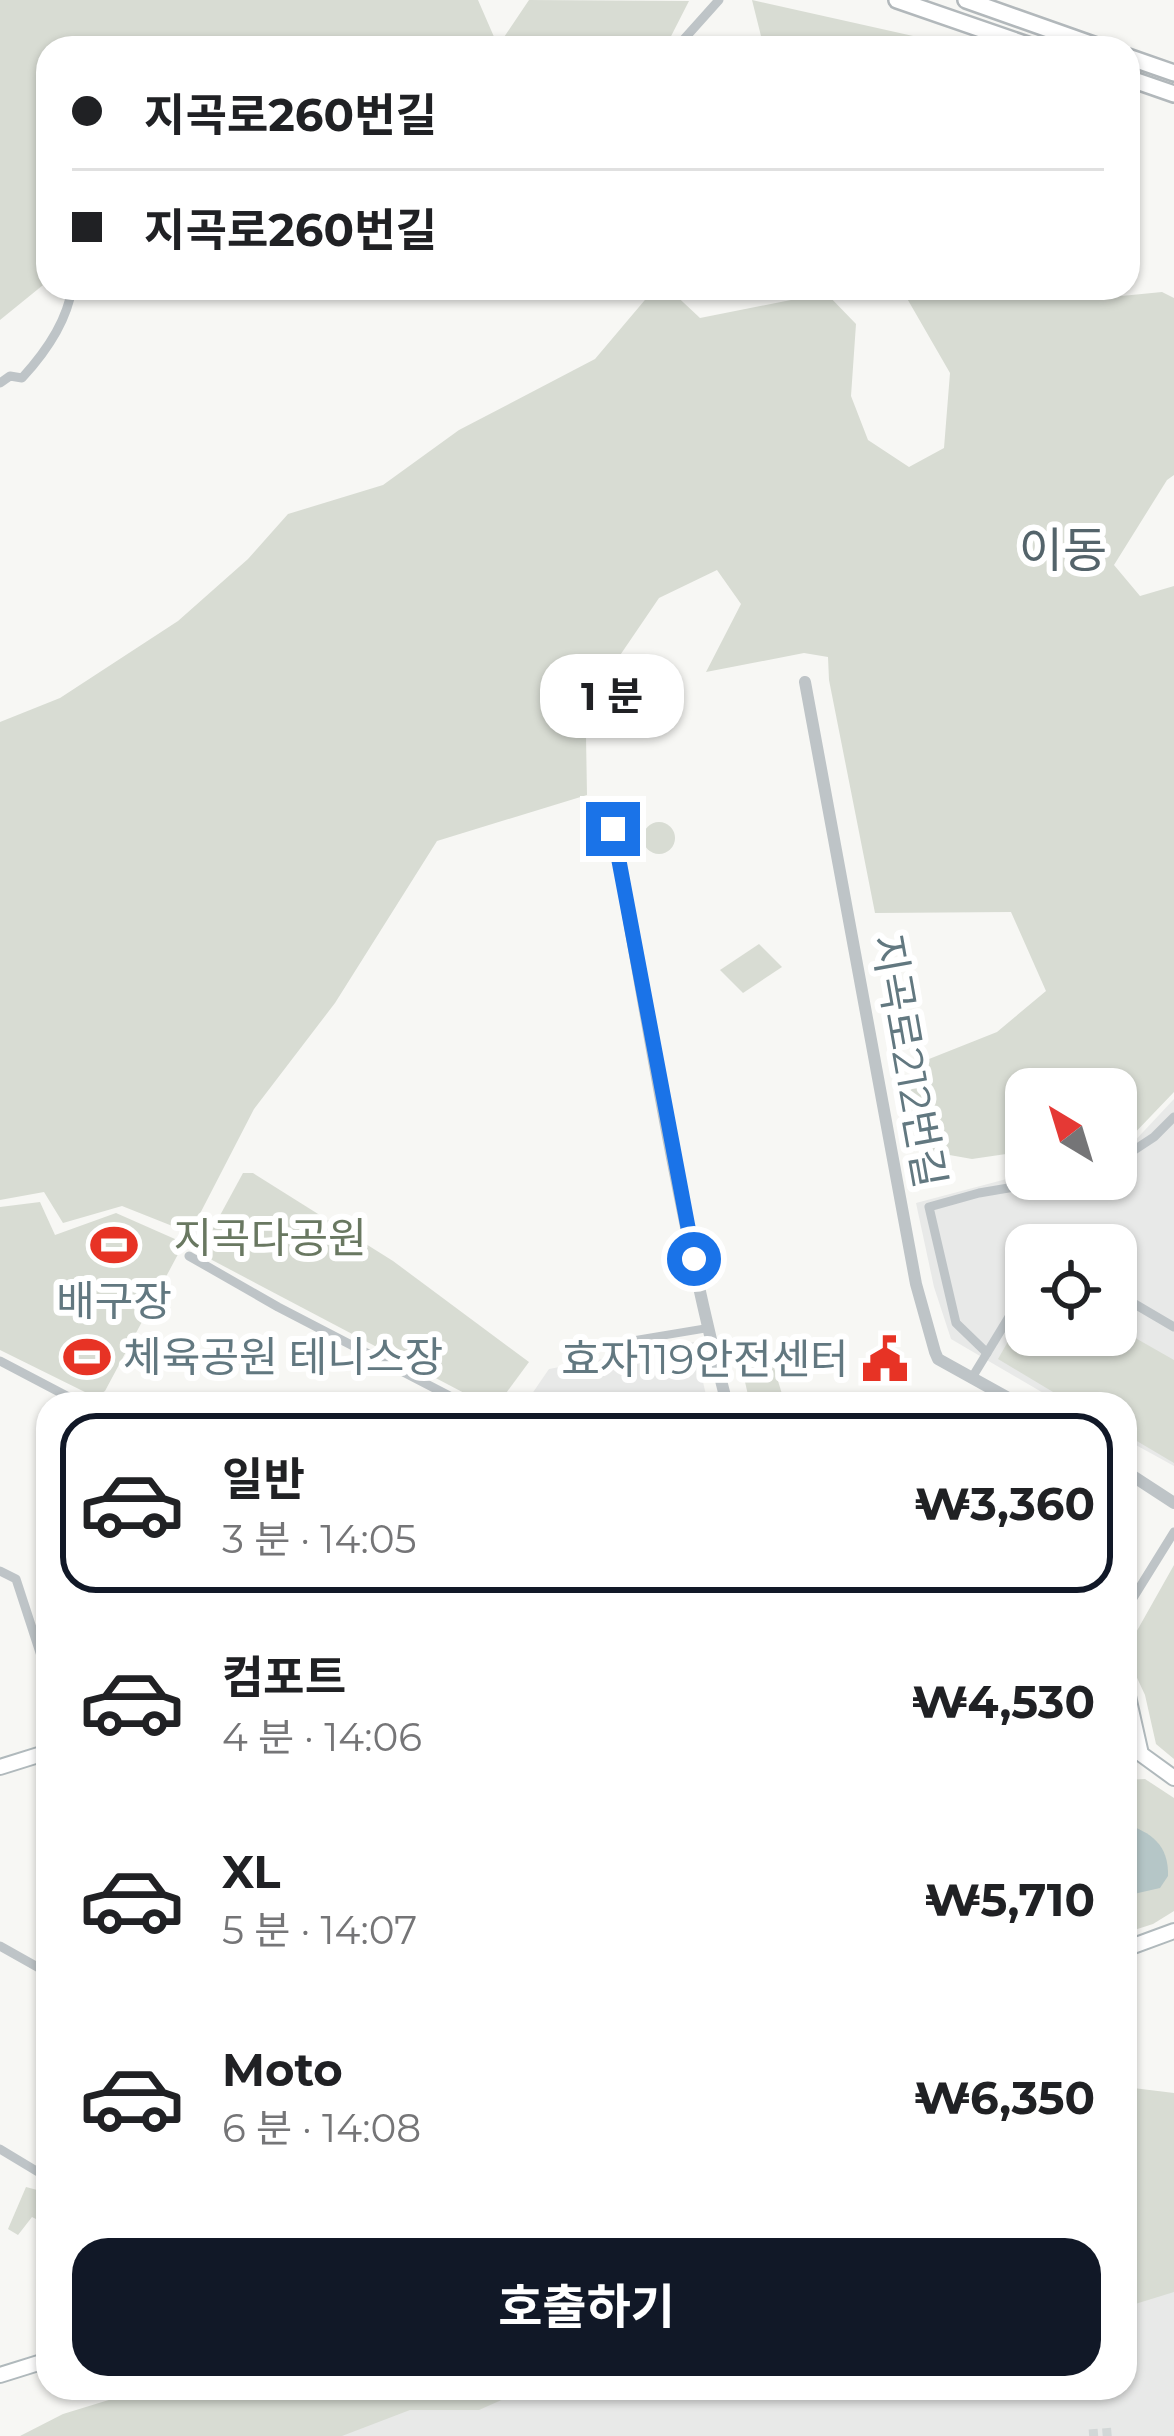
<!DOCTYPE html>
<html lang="ko">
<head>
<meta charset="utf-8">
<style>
  :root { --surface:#fff; --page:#f2f2f2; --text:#202124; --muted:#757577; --line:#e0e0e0; --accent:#111827 }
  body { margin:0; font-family:Montserrat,"Noto Sans KR",sans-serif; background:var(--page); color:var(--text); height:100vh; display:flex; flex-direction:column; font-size:45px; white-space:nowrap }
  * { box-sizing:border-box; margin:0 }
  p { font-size:39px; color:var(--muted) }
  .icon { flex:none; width:66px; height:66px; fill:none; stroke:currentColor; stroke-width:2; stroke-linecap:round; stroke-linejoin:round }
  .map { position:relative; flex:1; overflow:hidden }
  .sheet { position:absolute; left:36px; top:1392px; width:1101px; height:1008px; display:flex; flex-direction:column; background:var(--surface); border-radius:36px; box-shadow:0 3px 9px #0004 }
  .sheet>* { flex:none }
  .hud { position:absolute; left:36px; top:36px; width:1104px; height:264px; border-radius:36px; box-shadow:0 3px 9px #0004; display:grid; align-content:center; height:264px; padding:0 36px; background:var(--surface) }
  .needle { width:78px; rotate:322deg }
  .fabs { position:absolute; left:1005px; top:1068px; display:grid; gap:24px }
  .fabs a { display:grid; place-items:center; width:132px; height:132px; border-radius:24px; background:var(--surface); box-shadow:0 3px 9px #0004; font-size:60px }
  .end { position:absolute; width:54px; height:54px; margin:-27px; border:15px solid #1a73e8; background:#fff; box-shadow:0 0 0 6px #fff }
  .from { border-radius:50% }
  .bubble { position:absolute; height:84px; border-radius:36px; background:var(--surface); box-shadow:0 3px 9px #0004; font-size:39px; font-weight:700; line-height:84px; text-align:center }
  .hud b { display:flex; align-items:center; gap:42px; height:114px; font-size:45px }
  .hud b+b { border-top:3px solid var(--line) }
  .hud i { width:30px; height:30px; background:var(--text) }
  ul { padding:21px 0 0; list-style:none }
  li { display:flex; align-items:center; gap:36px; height:180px; margin:0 24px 18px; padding:0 12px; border:6px solid transparent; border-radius:36px }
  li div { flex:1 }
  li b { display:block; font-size:45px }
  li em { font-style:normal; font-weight:700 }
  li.on { border-color:var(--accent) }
  li>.icon { width:108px; height:108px; stroke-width:1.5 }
  .action { display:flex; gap:24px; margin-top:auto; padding:24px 36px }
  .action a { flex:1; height:138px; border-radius:36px; background:var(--accent); color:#fff; font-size:48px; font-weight:700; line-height:138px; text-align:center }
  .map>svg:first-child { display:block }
  .built { fill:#e8e9e8; fill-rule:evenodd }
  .green { fill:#d8dcd3 }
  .water { fill:#b5c6c7 }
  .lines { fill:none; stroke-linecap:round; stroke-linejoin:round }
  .minor-tunnel { stroke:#d2d7d7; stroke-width:9; stroke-dasharray:9 4.5; stroke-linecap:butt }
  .secondary-casing { stroke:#b0b9bc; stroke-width:18 }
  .primary-casing { stroke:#b2b8bb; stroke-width:20 }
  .pedestrian { stroke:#bec4c7; stroke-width:8 }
  .minor { stroke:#bec4c7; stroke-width:9 }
  .tertiary { stroke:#bec4c7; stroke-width:12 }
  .secondary { stroke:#fff; stroke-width:14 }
  .primary { stroke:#fff; stroke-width:15 }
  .route { stroke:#1a73e8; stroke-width:15 }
  .labels { text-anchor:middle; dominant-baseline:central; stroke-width:12; stroke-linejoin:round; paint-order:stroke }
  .street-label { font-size:42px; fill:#627880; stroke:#fff }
  .park-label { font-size:42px; fill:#697861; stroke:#fff }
  .poi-label { font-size:42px; fill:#627880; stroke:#fff }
  .quarter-label { font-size:48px; fill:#54646b; stroke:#fff }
</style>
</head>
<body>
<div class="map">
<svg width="1174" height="2436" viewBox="0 0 1174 2436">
  <rect width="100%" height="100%" fill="#f7f7f4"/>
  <g class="built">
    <path d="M1174 1099V1466L1125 1439V1404H1062L951 1339 934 1287 916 1203 1026 1174V1179H1116V1150L1129 1147ZM1026 1245H1116V1335H1026Z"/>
    <polygon points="694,1342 708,1404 525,1404 549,1369"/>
    <polygon points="1174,2206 1174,2436 148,2436 319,2388 1125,2388 1125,2212"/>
  </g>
  <g class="green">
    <polygon points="0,0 478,0 498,46 529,0 689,1 665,48 48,48 48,281 0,320"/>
    <polygon points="752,0 940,42 937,48 764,48"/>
    <polygon points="655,288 668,288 700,318 826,293 856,324 851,396 868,440 909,467 944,448 950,373 901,288 1051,288 1091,299 1162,292 1174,298 1174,475 1167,480 1114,565 1140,596 1174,586 1174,1092 1128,1140 1116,1141 1116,1089 1026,1089 1026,1151 972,1159 927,1151 908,1095 929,1059 997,1032 1046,991 1011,912 875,913 829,680 828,657 804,653 706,672 741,604 717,570 659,598 610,670 586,736 587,795 437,841 335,1003 254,1109 190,1233 122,1206 63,1223 44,1192 0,1200 0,722 60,698 178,621 248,559 288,514 383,485 459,430 595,359"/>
    <circle cx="659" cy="838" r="16"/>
    <polygon points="759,944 782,967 743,993 720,970"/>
    <polygon points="243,1173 253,1173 393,1261 529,1362 498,1404 485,1404 212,1260 202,1251 205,1243"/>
    <polygon points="40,1202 55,1235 116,1213 184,1243 105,1391 95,1397 0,1350 0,1207"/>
    <polygon points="1026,1310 1026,1335 1116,1335 1116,1327 1174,1360 1174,1463 1125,1434 1125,1404 1073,1404 998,1359"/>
    <polygon points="748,1353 759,1353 772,1361 785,1404 750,1404 741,1364"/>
    <polygon points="1174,1565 1174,1759 1156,1744 1145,1695 1125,1652"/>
    <polygon points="1145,1779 1174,1798 1174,1911 1153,1924 1125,1933 1125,1780"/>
    <polygon points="1125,2087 1174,2093 1174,2292 1132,2305 1125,2301"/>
    <polygon points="26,2187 41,2191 37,2198 48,2205 44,2223 32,2217 18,2235 8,2229"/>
    <polygon points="148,2388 529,2388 479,2410 410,2410 342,2436 20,2436 63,2414"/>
  </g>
  <path class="water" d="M1125 1824C1151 1832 1169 1845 1168 1876L1160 1888 1125 1896Z"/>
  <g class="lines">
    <polyline class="minor-tunnel" points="1089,2434 1113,2432"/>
    <defs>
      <g id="secondary">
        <polyline points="1125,1683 1141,1754 1174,1778"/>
        <polyline points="0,1767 48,1752"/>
        <polyline points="1125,1949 1174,1931"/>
        <polyline points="0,2375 48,2360"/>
      </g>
      <g id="primary">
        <polyline points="897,0 1036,48"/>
        <polyline points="966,0 1102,48"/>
        <polyline points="1128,57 1174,73"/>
        <polyline points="1128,78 1174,94"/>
      </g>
    </defs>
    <use href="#secondary" class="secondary-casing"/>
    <use href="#primary" class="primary-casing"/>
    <polyline class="pedestrian" points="588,1348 708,1328"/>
    <g class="minor">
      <polyline points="676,48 719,0"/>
      <path d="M0 383 10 376 22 378C45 353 67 321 72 288"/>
      <polyline points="1116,1162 1154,1137 1174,1117"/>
      <polyline points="189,1256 278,1307 465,1404"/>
      <polyline points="1116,1293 1174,1327"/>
      <polyline points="987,1353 956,1323 929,1207 979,1193 1061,1179"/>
      <polyline points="0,1361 82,1404"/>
      <polyline points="973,1376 1026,1289"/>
      <polyline points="0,1571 16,1579 48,1677"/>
      <polyline points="1125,1611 1174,1532"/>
      <polyline points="0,1946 48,1973"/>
      <polyline points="0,2149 48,2178"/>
    </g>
    <g class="tertiary">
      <polyline points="805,682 916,1284 935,1352 938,1359 1019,1404"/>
      <path d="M613 829C647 1021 678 1215 727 1404"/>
      <polyline points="1125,1471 1174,1503"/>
    </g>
    <use href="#secondary" class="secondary"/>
    <use href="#primary" class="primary"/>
  </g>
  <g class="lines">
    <polyline class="route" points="613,829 694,1259"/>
  </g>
  <defs>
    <symbol id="stadium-bare" viewBox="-9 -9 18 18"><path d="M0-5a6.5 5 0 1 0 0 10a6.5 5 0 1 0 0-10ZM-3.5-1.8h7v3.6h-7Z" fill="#e73325" stroke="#fff" stroke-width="2.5" paint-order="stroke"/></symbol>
    <symbol id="civic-bare" viewBox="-9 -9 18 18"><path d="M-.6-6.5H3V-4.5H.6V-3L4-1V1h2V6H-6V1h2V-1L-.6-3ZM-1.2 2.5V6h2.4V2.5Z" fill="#e73325" stroke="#fff" stroke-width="2.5" paint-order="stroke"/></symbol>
  </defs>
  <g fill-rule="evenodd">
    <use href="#stadium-bare" x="81" y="1212" width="66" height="66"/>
    <use href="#stadium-bare" x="54" y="1324" width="66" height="66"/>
    <use href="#civic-bare" x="852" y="1326" width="66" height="66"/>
  </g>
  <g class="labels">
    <g class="street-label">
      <text transform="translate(909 1061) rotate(80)">지곡로212번길</text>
    </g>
    <g class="park-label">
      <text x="270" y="1238">지곡다공원</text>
    </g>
    <g class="poi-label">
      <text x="114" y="1301">배구장</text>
      <text x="123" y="1357" text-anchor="start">체육공원 테니스장</text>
      <text x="849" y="1359" text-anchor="end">효자119안전센터</text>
    </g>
    <g class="quarter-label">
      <text x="1063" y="550">이동</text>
    </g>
  </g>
</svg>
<div class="fabs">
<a><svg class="needle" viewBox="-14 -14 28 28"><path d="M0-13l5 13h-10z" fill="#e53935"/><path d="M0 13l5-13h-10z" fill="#757577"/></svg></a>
<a><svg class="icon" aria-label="locate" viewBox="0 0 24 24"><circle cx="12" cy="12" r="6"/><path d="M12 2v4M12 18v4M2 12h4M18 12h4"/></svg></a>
</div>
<i class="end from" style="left:694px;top:1259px"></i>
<i class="end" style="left:613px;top:829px"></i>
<div class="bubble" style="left:540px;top:654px;width:144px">1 분</div>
<div class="hud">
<b><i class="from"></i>지곡로260번길</b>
<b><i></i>지곡로260번길</b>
</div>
<section class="sheet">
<ul>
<li class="on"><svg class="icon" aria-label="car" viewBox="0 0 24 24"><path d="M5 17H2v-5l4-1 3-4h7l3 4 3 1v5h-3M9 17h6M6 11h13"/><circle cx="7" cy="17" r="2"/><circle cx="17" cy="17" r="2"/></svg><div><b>일반</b><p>3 분 · 14:05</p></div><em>₩3,360</em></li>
<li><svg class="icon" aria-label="car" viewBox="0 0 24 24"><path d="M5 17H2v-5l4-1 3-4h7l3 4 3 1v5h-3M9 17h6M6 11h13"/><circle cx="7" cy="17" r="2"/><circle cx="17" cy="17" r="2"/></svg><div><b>컴포트</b><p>4 분 · 14:06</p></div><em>₩4,530</em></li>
<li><svg class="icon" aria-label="car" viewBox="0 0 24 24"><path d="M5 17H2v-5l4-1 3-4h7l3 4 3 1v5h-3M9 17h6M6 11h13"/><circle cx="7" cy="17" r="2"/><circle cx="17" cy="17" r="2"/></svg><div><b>XL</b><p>5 분 · 14:07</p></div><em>₩5,710</em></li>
<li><svg class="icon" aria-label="car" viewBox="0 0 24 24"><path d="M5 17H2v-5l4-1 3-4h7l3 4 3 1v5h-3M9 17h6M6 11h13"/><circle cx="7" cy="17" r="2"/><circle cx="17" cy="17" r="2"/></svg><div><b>Moto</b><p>6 분 · 14:08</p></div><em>₩6,350</em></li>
</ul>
<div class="action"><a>호출하기</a></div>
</section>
</div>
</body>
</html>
